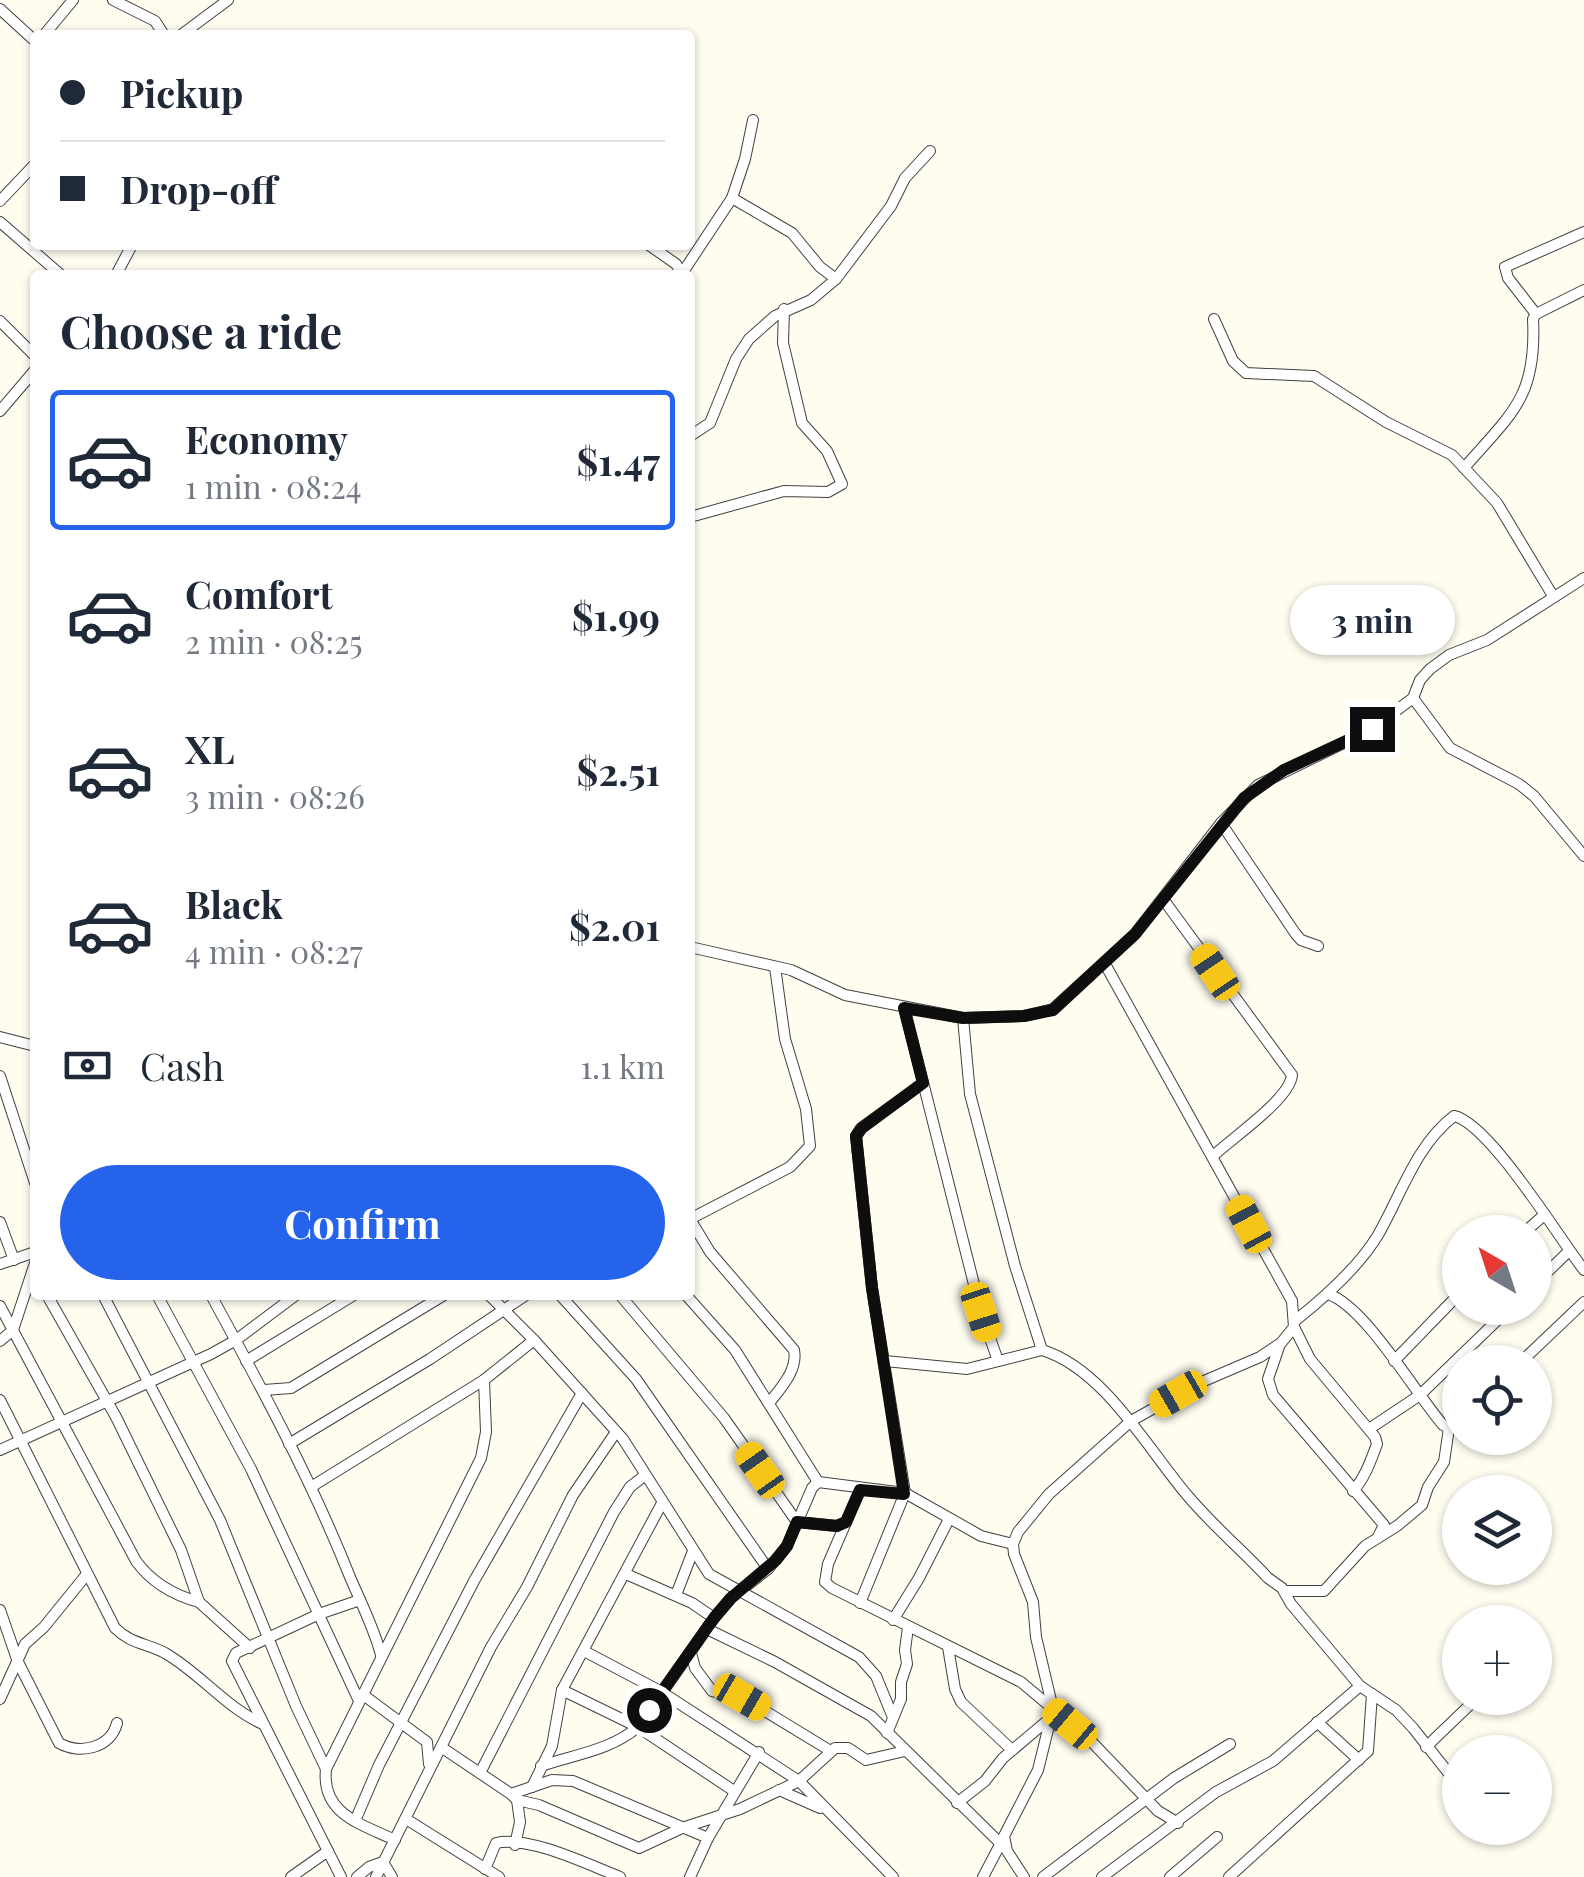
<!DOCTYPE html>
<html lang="en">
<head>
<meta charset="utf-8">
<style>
  :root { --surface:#fff; --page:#f6f6f7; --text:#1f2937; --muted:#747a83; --line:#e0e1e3; --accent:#2563eb }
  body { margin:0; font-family:"Playfair Display",serif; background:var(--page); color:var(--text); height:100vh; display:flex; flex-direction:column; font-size:38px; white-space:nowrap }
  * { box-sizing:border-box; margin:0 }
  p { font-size:32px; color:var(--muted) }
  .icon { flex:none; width:55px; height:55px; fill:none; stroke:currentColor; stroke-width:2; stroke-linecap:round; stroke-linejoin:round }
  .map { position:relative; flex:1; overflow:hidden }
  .side { position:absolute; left:30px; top:270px; width:665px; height:1030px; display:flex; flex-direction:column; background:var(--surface); border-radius:10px; box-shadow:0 2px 8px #0004 }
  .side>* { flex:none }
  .hud { position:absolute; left:30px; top:30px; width:665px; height:220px; border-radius:10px; box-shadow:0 2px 8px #0004; display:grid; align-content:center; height:220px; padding:0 30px; background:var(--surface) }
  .needle { width:65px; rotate:321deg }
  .buttons { position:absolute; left:1442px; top:1215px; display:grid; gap:20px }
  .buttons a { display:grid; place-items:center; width:110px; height:110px; border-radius:50%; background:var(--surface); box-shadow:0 2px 8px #0004; font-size:50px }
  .end { position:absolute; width:45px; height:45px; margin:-22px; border:12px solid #0e0e0e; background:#fff; box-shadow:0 0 0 5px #fff }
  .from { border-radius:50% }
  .bubble { position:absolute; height:70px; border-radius:35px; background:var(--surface); box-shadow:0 2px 8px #0004; font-size:32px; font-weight:700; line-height:70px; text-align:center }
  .car { position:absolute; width:30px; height:60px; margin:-30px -15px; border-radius:12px; box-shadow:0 0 8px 2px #0007; background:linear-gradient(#f5c518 24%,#345 0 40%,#f5c518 0 76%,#345 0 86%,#f5c518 0) }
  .hud b { display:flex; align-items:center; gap:35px; height:95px; font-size:38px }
  .hud b+b { border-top:2px solid var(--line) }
  .hud i { width:25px; height:25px; background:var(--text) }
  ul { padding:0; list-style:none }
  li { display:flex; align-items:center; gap:30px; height:140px; margin:0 20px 15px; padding:0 10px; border:5px solid transparent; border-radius:10px }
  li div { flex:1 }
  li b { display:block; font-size:38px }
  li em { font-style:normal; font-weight:700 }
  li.selected { border-color:var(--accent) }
  li>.icon { width:90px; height:90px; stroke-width:1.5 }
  h2 { padding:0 30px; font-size:45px; line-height:120px }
  .pay { display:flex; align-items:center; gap:25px; height:110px; padding:0 30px; font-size:38px }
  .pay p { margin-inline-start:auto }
  .button { display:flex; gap:20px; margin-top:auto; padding:20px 30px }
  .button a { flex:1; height:115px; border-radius:60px; background:var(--accent); color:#fff; font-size:40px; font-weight:700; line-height:115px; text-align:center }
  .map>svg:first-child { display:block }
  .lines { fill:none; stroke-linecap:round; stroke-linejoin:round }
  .minor-casing { stroke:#414141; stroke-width:12 }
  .minor { stroke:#fff; stroke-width:10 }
  .route { stroke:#0e0e0e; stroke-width:12 }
</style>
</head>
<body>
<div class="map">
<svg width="1584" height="1877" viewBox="0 0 1584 1877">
  <rect width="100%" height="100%" fill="#fffdf0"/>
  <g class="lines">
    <defs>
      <g id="minor">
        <polyline points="113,0 155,21 164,35"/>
        <polyline points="0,9 35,41"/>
        <polyline points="44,35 73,0"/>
        <polyline points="181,35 228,0"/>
        <polyline points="732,198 792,233 820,267 836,279"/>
        <polyline points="0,201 35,164"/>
        <polyline points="0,222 61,275"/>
        <polyline points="649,245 676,264 682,274"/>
        <polyline points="116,275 132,245"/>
        <polyline points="681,275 732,198 745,159 753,120"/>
        <polyline points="1536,314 1508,278 1505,267 1584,232"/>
        <polyline points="1214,319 1233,361 1246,373 1314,376 1386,422 1452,455 1497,503 1553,596"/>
        <polyline points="0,321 35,356"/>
        <polyline points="0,411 35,370"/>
        <polyline points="690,436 710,423 736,359 749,339 775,316 811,300 836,279 891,206 905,178 930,151"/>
        <path d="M1464 468C1512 413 1537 397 1533 319L1536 314 1584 290"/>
        <polyline points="690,517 784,491 828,492 842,484 827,451 802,423 783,343 784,309"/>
        <polyline points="1413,698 1450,748 1519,784 1534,796 1584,856"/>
        <polyline points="1221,823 1295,933 1301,940 1318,946"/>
        <path d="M1163 899 1292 1075C1290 1099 1232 1138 1213 1156"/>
        <polyline points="690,947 791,970 845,995 963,1018 1024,1016 1053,1009 1135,934 1221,823 1258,785 1372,729 1413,698 1420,680 1430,669 1449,655 1487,640 1584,578"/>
        <polyline points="904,1007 981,1312 998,1361"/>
        <polyline points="963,1018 970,1094 1015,1266 1042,1350"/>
        <polyline points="0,1037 35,1046"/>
        <polyline points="0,1076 35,1183"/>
        <polyline points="0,1222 14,1260"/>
        <polyline points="1525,1232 1544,1215"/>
        <polyline points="0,1264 35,1252"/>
        <polyline points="1535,1284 1569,1251"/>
        <path d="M1328 1294C1365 1306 1415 1393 1443 1425L1449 1428 1460 1422"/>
        <polyline points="47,1295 116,1417 181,1550 199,1602 250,1648"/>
        <polyline points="103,1295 220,1520 296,1706 326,1769"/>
        <polyline points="157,1295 251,1469 359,1701"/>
        <path d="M211 1295C261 1387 311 1479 350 1577 361 1603 374 1628 381 1655"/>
        <polyline points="489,1295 534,1340 623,1439 709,1574 859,1657 876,1676 892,1715"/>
        <polyline points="560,1295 636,1379 768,1569"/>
        <polyline points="620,1295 724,1418 797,1522 837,1526 846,1522"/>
        <polyline points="686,1295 735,1350 818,1482"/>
        <path d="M0 1306 136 1561C152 1583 173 1595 199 1602"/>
        <path d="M1296 1320C1325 1297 1358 1268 1378 1235 1401 1195 1416 1145 1454 1116 1489 1123 1559 1238 1584 1270"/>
        <path d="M1294 1327 1310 1359 1375 1437 1377 1444C1371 1460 1365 1478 1353 1491"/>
        <polyline points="0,1341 13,1330 35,1263"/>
        <polyline points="1280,1344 1268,1379 1273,1395 1384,1525 1378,1537"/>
        <polyline points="246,1361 354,1295"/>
        <path d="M885 1361 967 1369 1042 1350C1104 1369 1147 1448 1187 1495 1212 1525 1242 1550 1268 1578L1282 1588 1291 1604 1360 1686 1396 1710 1413 1728 1458 1785"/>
        <polyline points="1394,1361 1460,1293"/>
        <polyline points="1521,1362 1584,1302"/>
        <polyline points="264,1390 291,1388 444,1295"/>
        <path d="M0 1400 115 1628C131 1644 146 1643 165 1653 200 1673 226 1708 263 1724"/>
        <path d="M769 1403C781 1388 798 1370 794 1350L710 1252 690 1219 790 1167 810 1146 806 1109 785 1039 775 967"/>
        <polyline points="1369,1429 1420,1395 1510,1308"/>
        <polyline points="289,1444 430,1359 526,1295"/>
        <polyline points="0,1450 211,1354 236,1340 296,1295"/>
        <polyline points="311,1487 484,1380 534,1340"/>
        <polyline points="860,1490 828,1564 825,1582 832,1588 1021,1682 1089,1739 1158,1811 1178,1823"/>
        <polyline points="626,1574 692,1603 714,1618"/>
        <polyline points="1284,1591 1324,1591 1365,1546 1397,1526 1422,1505 1428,1487 1444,1462 1449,1428"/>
        <polyline points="676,1595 693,1551"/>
        <polyline points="860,1603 905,1493 872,1288 856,1136 861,1128 923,1083"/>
        <path d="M0 1610 18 1662 59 1743C80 1755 111 1748 117 1723"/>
        <polyline points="893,1620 919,1578 948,1521"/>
        <polyline points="707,1629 775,1662 871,1716 999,1842"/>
        <polyline points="948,1647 955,1689 961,1702 1012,1750"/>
        <polyline points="584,1651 660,1691 799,1781 893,1877"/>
        <polyline points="691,1653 695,1668 712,1691 742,1697 829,1750"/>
        <polyline points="562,1690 638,1727 734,1791"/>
        <polyline points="362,1694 427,1742 429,1764"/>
        <polyline points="0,1699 25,1644 44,1627 87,1574"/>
        <polyline points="1317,1722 1359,1760"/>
        <polyline points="887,1733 901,1699 901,1682 907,1664 905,1650 908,1627"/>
        <polyline points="441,1747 511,1794 552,1780 573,1781 708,1838"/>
        <polyline points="1426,1747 1477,1698"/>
        <path d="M541 1766C576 1754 609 1751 638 1727L714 1618 731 1598 768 1569 787 1546 812 1488 818 1482 905 1493 981 1536 1013 1544"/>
        <polyline points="480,1773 614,1512 630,1487 644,1476"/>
        <polyline points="532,1787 552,1746 562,1690 662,1503"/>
        <polyline points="779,1790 820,1808"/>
        <polyline points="511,1794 517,1800 539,1805 639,1848 682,1828 740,1809 799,1781 835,1748 848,1748 866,1760 905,1751"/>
        <polyline points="957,1803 985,1781 1003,1758 1048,1720"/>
        <polyline points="406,1819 499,1877"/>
        <polyline points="355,1821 379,1765 474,1581 582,1393"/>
        <path d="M395 1840C361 1824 321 1814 326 1769L481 1458 486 1432 484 1380"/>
        <polyline points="515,1845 520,1822 517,1800"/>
        <path d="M485 1869 496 1843C528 1835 589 1865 620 1877"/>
        <polyline points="291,1877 328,1851"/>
        <polyline points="341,1877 232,1661 236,1653 319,1614 360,1600"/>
        <polyline points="357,1877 369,1867 383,1862 392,1877"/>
        <polyline points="376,1877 491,1647 527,1587 573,1495 616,1432"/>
        <polyline points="690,1877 708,1838 759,1752"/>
        <polyline points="983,1877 1004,1837"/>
        <polyline points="1024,1877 1007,1851 1004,1836 1038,1770 1053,1709 1036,1637 1033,1602 1014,1554 1013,1544 1018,1532 1049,1494 1131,1421 1197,1384 1260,1357 1281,1343 1294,1327 1292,1301 1105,964"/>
        <polyline points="1043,1877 1174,1778 1230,1744"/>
        <polyline points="1102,1877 1216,1792 1273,1761 1360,1686"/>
        <polyline points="1170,1877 1217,1837"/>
        <polyline points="1229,1877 1368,1751 1372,1694"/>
      </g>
    </defs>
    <use href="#minor" class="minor-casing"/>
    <use href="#minor" class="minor"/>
  </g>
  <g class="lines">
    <polyline class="route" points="649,1710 714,1618 731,1598 776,1560 787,1546 797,1522 837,1526 846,1522 860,1490 904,1494 872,1288 856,1136 862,1128 923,1083 904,1008 963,1018 1024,1016 1053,1010 1135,934 1244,798 1284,770 1372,729"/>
  </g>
</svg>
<div class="buttons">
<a><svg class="needle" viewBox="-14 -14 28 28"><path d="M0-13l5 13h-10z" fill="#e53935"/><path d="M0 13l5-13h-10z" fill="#747a83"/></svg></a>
<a><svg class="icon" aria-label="locate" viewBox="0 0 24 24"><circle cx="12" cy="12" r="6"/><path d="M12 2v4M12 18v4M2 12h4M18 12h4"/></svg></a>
<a><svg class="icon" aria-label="layers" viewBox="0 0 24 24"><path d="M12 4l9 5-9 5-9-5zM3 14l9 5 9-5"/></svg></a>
<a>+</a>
<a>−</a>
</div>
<i class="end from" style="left:649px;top:1710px"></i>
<i class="end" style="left:1372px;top:729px"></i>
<div class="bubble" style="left:1290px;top:585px;width:165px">3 min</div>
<i class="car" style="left:1215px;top:972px;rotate:326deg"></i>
<i class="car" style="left:1249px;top:1224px;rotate:332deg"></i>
<i class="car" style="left:981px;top:1312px;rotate:162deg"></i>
<i class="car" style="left:1178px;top:1394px;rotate:240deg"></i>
<i class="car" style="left:760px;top:1470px;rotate:325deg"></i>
<i class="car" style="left:742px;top:1697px;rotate:120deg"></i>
<i class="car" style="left:1070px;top:1724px;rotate:310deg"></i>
<div class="hud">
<b><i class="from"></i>Pickup</b>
<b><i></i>Drop-off</b>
</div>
<section class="side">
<h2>Choose a ride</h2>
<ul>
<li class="selected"><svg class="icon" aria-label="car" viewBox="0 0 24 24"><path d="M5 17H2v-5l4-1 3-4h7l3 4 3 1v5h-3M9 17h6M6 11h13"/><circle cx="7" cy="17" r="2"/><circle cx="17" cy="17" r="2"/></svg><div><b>Economy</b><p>1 min · 08:24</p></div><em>$1.47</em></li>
<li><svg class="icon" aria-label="car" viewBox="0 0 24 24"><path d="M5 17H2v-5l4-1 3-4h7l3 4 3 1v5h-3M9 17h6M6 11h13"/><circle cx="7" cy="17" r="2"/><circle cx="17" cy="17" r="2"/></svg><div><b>Comfort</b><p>2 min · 08:25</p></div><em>$1.99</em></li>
<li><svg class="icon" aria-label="car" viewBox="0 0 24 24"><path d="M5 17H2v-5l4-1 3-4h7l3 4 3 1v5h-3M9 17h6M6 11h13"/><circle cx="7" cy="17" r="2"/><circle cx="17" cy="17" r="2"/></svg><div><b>XL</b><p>3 min · 08:26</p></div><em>$2.51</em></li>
<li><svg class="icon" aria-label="car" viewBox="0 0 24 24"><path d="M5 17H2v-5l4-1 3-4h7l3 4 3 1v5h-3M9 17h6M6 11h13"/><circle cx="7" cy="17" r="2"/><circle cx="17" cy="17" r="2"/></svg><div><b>Black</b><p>4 min · 08:27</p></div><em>$2.01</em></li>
</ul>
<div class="pay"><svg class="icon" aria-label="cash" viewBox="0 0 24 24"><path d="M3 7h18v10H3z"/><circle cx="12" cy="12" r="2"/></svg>Cash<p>1.1 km</p></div>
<div class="button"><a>Confirm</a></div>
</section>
</div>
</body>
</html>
